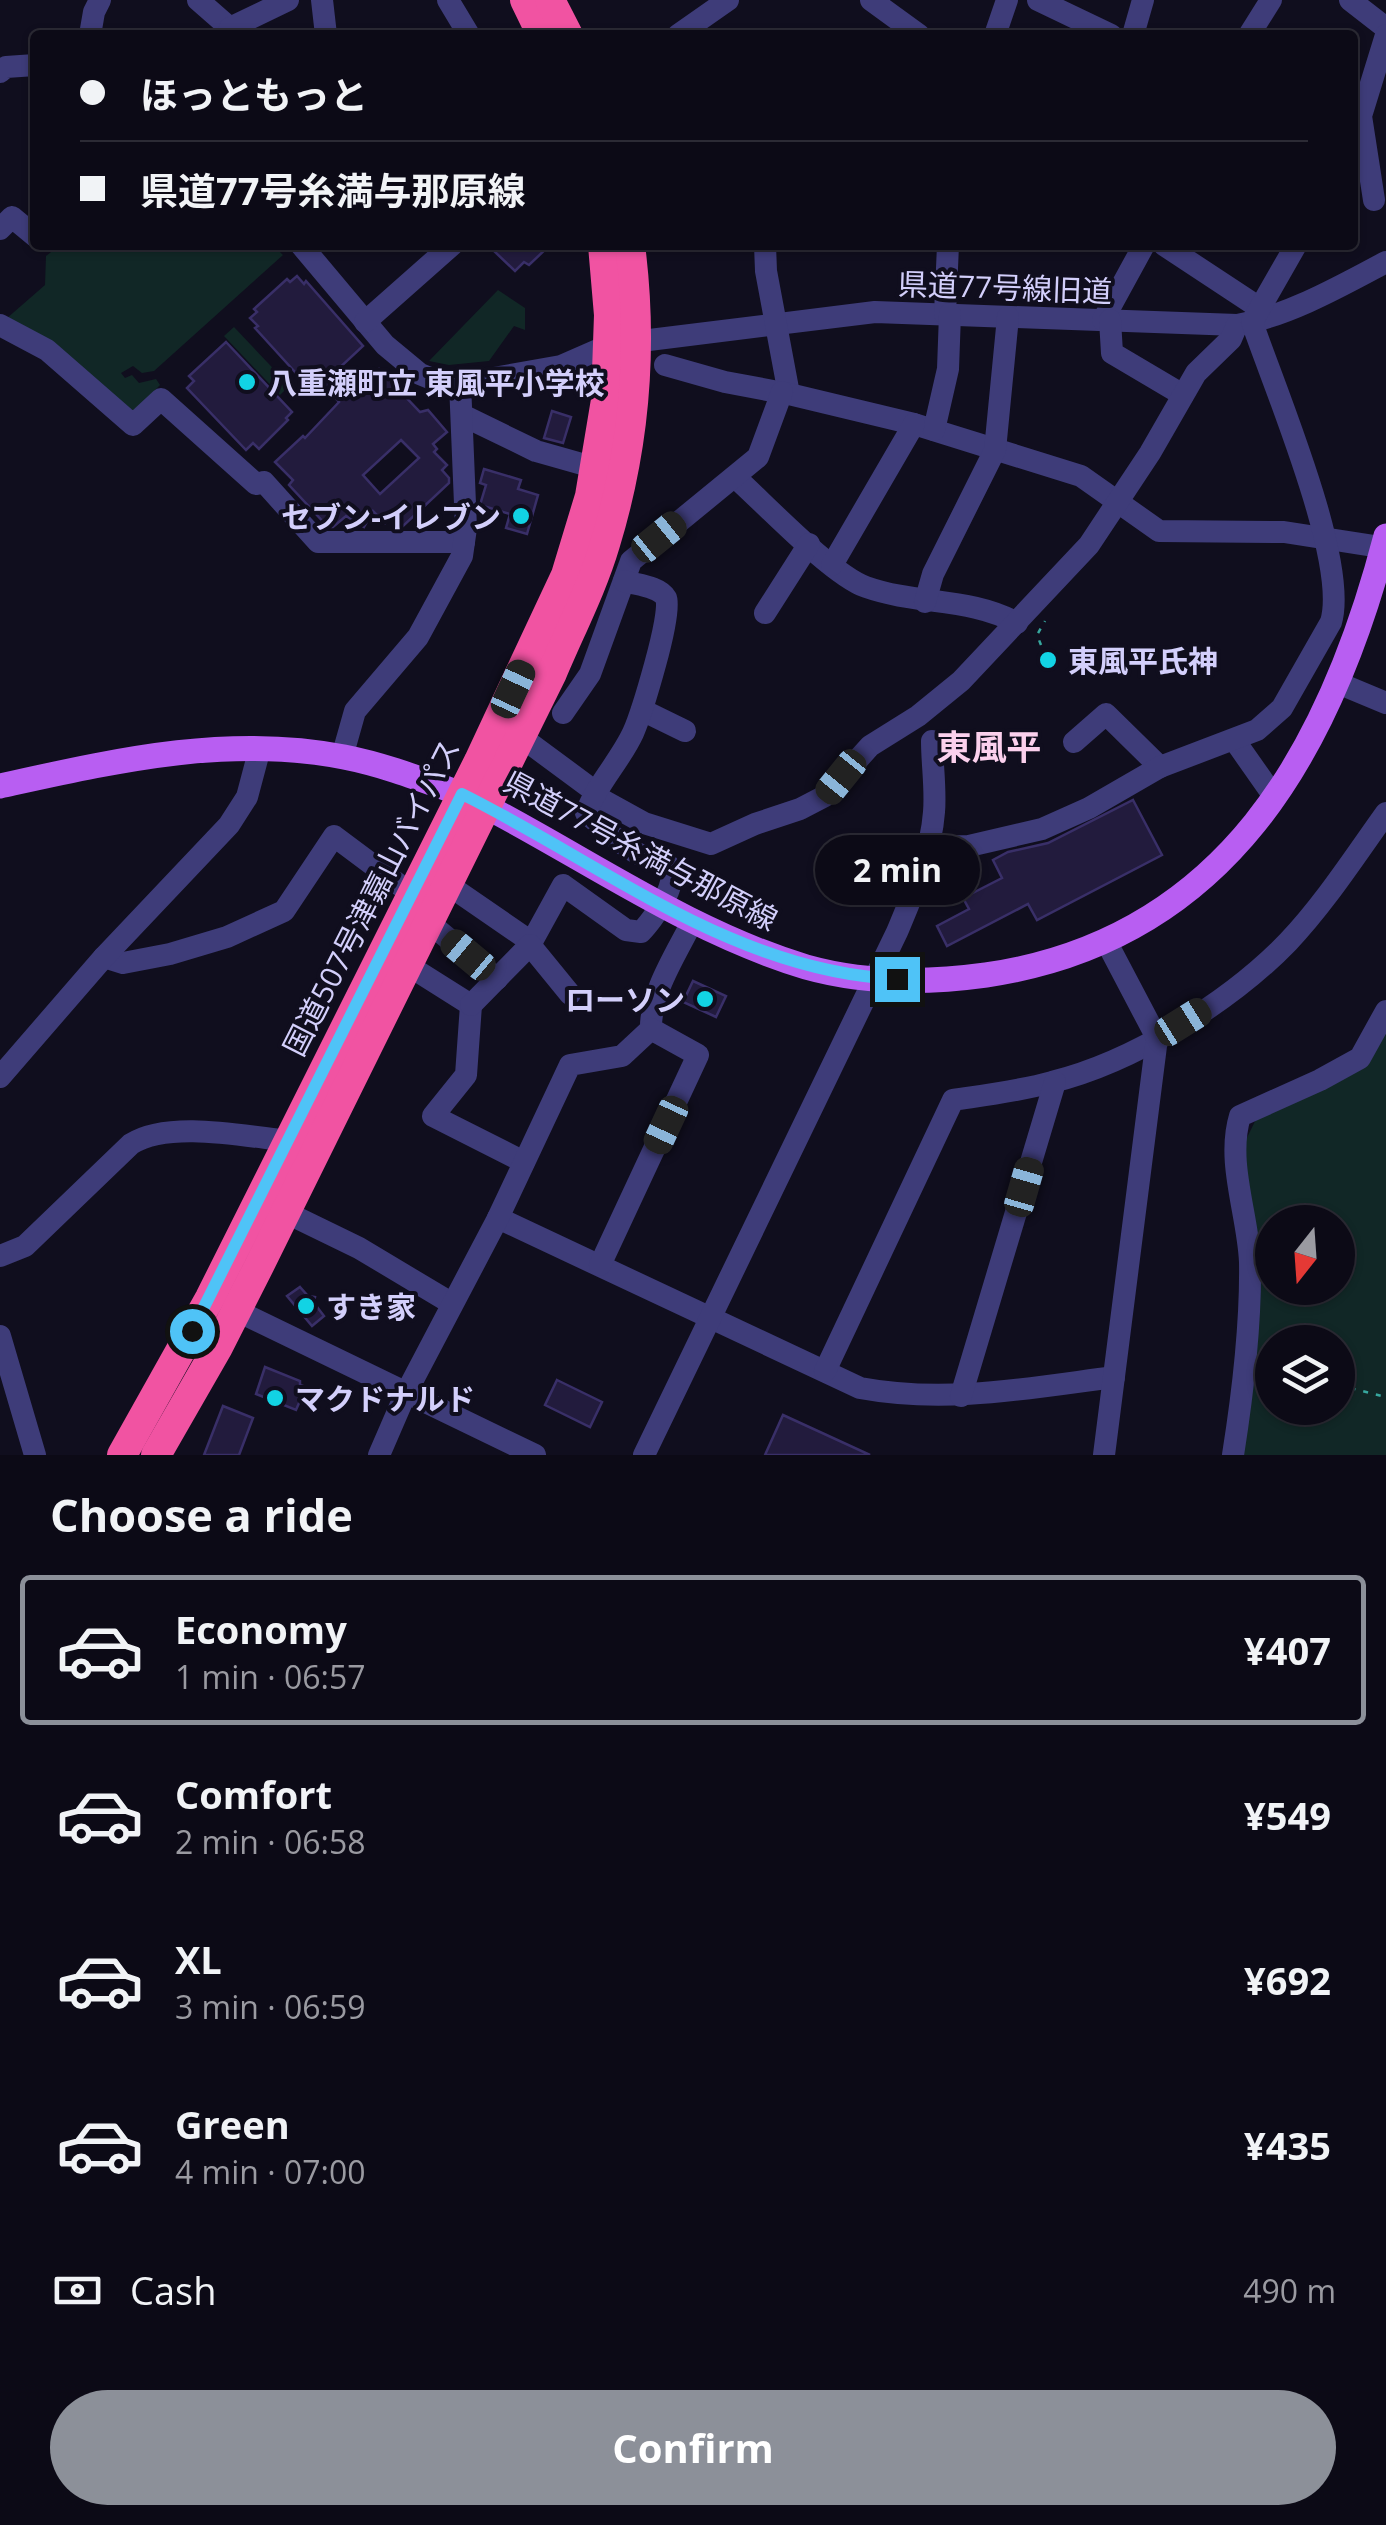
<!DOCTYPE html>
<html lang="en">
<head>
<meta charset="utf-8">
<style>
  :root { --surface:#0c0a16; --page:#15131f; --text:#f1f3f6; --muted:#9a9aa1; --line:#2c2b35; --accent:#8c9099 }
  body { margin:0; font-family:"Open Sans","Noto Sans JP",sans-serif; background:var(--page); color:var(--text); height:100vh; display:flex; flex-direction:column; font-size:38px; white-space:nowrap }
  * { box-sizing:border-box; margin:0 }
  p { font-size:32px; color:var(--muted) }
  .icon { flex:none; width:55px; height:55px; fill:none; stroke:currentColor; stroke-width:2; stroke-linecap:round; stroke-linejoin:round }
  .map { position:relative; height:1455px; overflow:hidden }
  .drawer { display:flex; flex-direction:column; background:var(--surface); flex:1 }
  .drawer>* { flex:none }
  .top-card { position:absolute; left:30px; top:30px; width:1328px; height:220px; border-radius:10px; box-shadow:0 2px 8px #0004,0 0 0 2px var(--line); display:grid; align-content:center; height:220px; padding:0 50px; background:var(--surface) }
  .needle { width:65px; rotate:197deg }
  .tools { position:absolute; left:1255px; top:1205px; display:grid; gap:20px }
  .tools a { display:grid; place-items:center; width:100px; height:100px; border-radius:50%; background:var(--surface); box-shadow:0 2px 8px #0004,0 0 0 2px var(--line); font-size:50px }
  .end { position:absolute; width:45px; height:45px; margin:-22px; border:12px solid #4fc3f7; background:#111; box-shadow:0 0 0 5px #111 }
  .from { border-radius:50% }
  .bubble { position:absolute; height:70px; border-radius:35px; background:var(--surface); box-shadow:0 2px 8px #0004,0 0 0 2px var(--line); font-size:32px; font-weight:700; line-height:70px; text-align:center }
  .car { position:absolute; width:30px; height:60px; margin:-30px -15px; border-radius:12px; box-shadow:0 0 8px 2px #0007; background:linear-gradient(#222 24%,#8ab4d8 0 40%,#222 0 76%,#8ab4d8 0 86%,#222 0) }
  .top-card b { display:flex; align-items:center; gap:35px; height:95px; font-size:38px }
  .top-card b+b { border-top:2px solid var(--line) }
  .top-card i { width:25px; height:25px; background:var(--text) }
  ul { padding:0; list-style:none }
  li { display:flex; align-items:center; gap:30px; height:150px; margin:0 20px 15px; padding:0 30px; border:5px solid transparent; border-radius:10px }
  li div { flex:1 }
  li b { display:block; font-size:38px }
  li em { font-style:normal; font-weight:700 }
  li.selected { border-color:var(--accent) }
  li>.icon { width:90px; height:90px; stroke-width:1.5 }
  h2 { padding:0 50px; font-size:45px; line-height:120px }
  .pay { display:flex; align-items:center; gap:25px; height:110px; padding:0 50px; font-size:38px }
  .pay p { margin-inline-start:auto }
  .primary-button { display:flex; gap:20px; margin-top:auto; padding:20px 50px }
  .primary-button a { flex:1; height:115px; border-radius:60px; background:var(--accent); color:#fff; font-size:40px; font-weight:700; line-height:115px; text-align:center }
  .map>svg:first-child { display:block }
  .green { fill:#112726; fill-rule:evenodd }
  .building { fill:#221b3d; stroke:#392f68; stroke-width:2.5; fill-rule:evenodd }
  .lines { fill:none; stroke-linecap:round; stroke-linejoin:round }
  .path { stroke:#37a79e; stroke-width:2.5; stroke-dasharray:5 8; stroke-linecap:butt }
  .minor { stroke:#3e3c79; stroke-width:22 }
  .major { stroke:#b85ef2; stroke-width:25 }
  .highway { stroke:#f153a2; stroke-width:30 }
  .route { stroke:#4fc3f7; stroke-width:12 }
  .poi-dot { fill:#12d3e4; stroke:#100e1e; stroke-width:4 }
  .labels { text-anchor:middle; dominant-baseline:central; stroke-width:8; stroke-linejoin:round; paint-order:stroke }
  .street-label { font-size:30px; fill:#d3cffb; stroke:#100e1e }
  .poi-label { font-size:30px; font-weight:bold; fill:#d3cffb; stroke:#100e1e; text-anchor:start }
  .quarter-label { font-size:35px; font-weight:bold; fill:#fbd0ed; stroke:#100e1e }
</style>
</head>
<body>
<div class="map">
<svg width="1386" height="1455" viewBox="0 0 1386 1455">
  <rect width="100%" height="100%" fill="#100e1e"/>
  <g class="green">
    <polygon points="60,245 273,245 283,255 154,371 142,373 133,366 121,373 125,378 132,375 139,383 156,379 160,385 134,412 6,319 45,285 46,256"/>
    <polygon points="498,290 525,308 525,330 514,326 489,361 449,365 429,361"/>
    <polygon points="234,327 286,382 285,390 280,395 224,336"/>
    <path d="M1386 1012V1455H1234L1250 1366 1241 1150 1260 1111 1366 1055ZM1272 1222H1338V1288H1272ZM1272 1342H1338V1408H1272Z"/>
  </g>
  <g class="building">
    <polygon points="500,245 550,245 529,265 524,262 515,271 494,251"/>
    <path d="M297 276 304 284 306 281 363 346 336 371 355 392 379 369 420 412 428 410 447 432 433 444 437 449 434 452 447 465 442 470 449 478V483L402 527 389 518 385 523 373 511 364 527 346 516 333 527H328L289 485 293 480 275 462 303 436 305 438 339 402 324 386 315 394 255 328 258 326 250 318 257 312 254 309 287 279 290 282ZM401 440 419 458 380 494 363 475Z"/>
    <polygon points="226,342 292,412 286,418 288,420 259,449 253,443 246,450 187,388 194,381 189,376"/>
    <polygon points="552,411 571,417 563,443 544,438"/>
    <polygon points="484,469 521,480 518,489 538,495 527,534 506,528 510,514 480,505 486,485 480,483"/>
    <polygon points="1133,800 1162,855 1037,920 1028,904 947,946 937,926 969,909 963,898 1002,878 993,860 1008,852 1048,843"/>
    <polygon points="693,981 726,996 716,1017 683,1002"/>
    <polygon points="300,1287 308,1296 315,1297 314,1303 324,1316 312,1326 287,1296"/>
    <polygon points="265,1367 300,1381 300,1385 306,1387 296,1410 256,1394"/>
    <polygon points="557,1380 602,1402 590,1427 545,1405"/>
    <polygon points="223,1406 253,1418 239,1455 204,1455"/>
    <polygon points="783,1415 870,1455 765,1455"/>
  </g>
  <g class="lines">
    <g class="path">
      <polyline points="1041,645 1037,635 1045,621"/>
      <polyline points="1270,1269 1272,1259"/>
      <polyline points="1338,1385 1386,1397"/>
    </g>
    <g class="minor">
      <polyline points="198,0 230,28"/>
      <polyline points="322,0 326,35"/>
      <polyline points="448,0 469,35"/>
      <polyline points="871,0 919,35"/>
      <polyline points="1038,0 1111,35"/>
      <polyline points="1350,0 1386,28"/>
      <polyline points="90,35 94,12 100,0"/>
      <polyline points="228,35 230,28 288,0"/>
      <polyline points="678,35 728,0"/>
      <polyline points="995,35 1007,0"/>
      <polyline points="1133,35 1143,0"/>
      <polyline points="1249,35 1271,0"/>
      <polyline points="0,72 6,67 35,65"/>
      <polyline points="1374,200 1361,116 1386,35"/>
      <polyline points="0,229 12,217 35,236"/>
      <path d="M301 245 385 345 420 374 442 383 471 382 561 366 609 345 875 312 1237 325C1288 316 1341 286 1386 262"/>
      <polyline points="765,245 766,271 789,394"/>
      <polyline points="1164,245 1258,307"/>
      <polyline points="945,314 948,245"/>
      <polyline points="1103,320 1144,245"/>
      <polyline points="1110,320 1112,353 1183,395"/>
      <polyline points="365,322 452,245"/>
      <polyline points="0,325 47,350 133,425 161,399 256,484 264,482 318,542 464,542"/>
      <polyline points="665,365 725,382 789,394 914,424 1081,476 1159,531 1284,532 1386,548"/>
      <polyline points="462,415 536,451 596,468"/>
      <polyline points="934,430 948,369 950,314"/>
      <path d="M735 477C765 504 832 575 866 587 917 605 970 597 1017 623"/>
      <polyline points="832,565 914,424"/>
      <polyline points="925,602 933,574 995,450 1008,317"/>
      <polyline points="765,613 809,544"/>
      <polyline points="1338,683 1386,703"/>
      <polyline points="642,710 685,731"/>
      <polyline points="563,713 590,674 631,561 758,457 782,392"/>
      <polyline points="520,736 597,793"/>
      <polyline points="1235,741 1275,798"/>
      <polyline points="1074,742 1106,714 1160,767"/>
      <polyline points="342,757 355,711 418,637 462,556 466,528 460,383"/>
      <polyline points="595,796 644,823 711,844 755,824 800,809 825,796 870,746 918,716 961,681 1089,545 1150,453 1196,373 1231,339 1237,325"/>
      <path d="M928 847 969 846 1042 829 1089 808 1160 767 1257 730 1282 708 1331 622C1349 562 1274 387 1252 322L1296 245"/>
      <path d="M447 884 524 937 530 945 563 885 626 930 641 932C652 921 685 877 666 863 660 859 649 859 643 856 622 847 604 827 586 813 597 784 620 761 633 733 641 715 673 613 666 598 659 586 636 585 624 581"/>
      <polyline points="427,921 497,979"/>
      <polyline points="104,957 123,963 170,954 227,937 284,911 334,836 413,895"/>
      <polyline points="406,964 471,1005 466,1075 433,1116 524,1162"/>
      <polyline points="471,1005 530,945 570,994"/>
      <path d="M651 1029C650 992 677 953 693 920"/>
      <polyline points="0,1077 104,957 229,825 247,797 260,748"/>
      <polyline points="285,1212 359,1248 451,1303"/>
      <path d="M498 1218 860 1388C946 1404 1029 1388 1114 1377"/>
      <path d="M0 1256 25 1246 131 1144C168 1120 244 1136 288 1141"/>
      <polyline points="223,1304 535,1455"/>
      <polyline points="0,1336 35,1455"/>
      <path d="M825 1371 953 1100C986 1095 1020 1091 1052 1082 1133 1062 1230 1002 1288 942 1325 903 1355 856 1386 813"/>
      <polyline points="961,1396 1055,1082"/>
      <polyline points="379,1455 405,1395 498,1218 570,1065 622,1056 651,1029 698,1055 600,1265"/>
      <path d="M644 1455 897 932C913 894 931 853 934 812 936 789 932 764 932 741"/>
      <polyline points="1104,1455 1157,1038 1106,941"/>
      <path d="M1233 1455C1243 1392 1251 1325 1250 1262 1248 1214 1226 1162 1240 1116L1320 1080 1360 1058 1386 1011"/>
    </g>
    <path class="major" d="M0 786C114 761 228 734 344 757 385 765 423 780 462 794 576 851 683 930 806 967 863 983 928 983 986 975 1226 940 1330 751 1386 536"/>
    <g class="highway">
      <polyline points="525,0 542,35"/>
      <polyline points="550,0 568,35"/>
      <polyline points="122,1455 210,1298 479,761 566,575 590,496 606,400 609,315 603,245"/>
      <path d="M156 1455 218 1347 259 1266 552 673C570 630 592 588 605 544 635 446 643 346 630 245"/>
    </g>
  </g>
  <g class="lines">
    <path class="route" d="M192 1331 462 794C603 864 734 972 897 979"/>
  </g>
  <g class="poi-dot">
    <circle cx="247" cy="382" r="10"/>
    <circle cx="521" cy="516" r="10"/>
    <circle cx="1048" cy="660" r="10"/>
    <circle cx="705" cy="999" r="10"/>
    <circle cx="306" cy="1306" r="10"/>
    <circle cx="275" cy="1398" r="10"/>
  </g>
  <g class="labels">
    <g class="street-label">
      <text transform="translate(1005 287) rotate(2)">県道77号線旧道</text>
      <text transform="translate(641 850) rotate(28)">県道77号糸満与那原線</text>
      <text transform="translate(371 897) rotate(-63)">国道507号津嘉山バイパス</text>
    </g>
    <g class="poi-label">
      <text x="267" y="382">八重瀬町立 東風平小学校</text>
      <text x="501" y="516" text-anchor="end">セブン-イレブン</text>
      <text x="1068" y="660">東風平氏神</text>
      <text x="685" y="999" text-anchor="end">ローソン</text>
      <text x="326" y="1306">すき家</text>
      <text x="295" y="1398">マクドナルド</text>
    </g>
    <g class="quarter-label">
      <text x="989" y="746">東風平</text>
    </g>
  </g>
</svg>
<div class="tools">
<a><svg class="needle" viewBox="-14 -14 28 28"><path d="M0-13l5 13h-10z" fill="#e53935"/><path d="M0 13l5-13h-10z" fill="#9a9aa1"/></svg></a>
<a><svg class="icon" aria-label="layers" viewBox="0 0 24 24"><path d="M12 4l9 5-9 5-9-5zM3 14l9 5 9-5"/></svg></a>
</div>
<i class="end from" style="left:192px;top:1331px"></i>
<i class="end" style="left:897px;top:979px"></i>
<div class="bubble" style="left:815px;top:835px;width:165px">2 min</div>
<i class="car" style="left:659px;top:537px;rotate:51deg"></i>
<i class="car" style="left:513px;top:689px;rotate:25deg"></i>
<i class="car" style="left:841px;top:777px;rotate:219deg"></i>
<i class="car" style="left:468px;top:955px;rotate:310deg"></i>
<i class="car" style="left:1183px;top:1022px;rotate:58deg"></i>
<i class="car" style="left:666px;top:1125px;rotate:205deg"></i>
<i class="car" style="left:1024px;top:1187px;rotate:16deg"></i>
<div class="top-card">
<b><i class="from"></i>ほっともっと</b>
<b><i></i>県道77号糸満与那原線</b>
</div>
</div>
<section class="drawer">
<h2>Choose a ride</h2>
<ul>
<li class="selected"><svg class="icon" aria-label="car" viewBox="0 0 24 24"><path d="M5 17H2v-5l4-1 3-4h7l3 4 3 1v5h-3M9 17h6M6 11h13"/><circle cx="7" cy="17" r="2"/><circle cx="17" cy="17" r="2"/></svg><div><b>Economy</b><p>1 min · 06:57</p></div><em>¥407</em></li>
<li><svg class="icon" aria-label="car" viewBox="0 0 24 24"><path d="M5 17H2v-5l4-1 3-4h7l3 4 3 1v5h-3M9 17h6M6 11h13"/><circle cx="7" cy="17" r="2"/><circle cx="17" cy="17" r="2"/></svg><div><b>Comfort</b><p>2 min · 06:58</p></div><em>¥549</em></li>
<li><svg class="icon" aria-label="car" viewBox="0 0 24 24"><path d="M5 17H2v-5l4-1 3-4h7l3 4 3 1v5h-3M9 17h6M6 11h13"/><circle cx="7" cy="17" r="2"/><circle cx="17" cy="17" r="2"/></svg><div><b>XL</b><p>3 min · 06:59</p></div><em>¥692</em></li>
<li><svg class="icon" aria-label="car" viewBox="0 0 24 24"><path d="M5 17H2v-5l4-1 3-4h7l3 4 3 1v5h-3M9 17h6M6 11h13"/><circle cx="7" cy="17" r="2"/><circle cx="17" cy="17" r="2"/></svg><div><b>Green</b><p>4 min · 07:00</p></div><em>¥435</em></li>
</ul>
<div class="pay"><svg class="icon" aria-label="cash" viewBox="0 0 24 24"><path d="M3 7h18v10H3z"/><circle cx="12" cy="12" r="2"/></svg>Cash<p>490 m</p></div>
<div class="primary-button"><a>Confirm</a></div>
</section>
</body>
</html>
